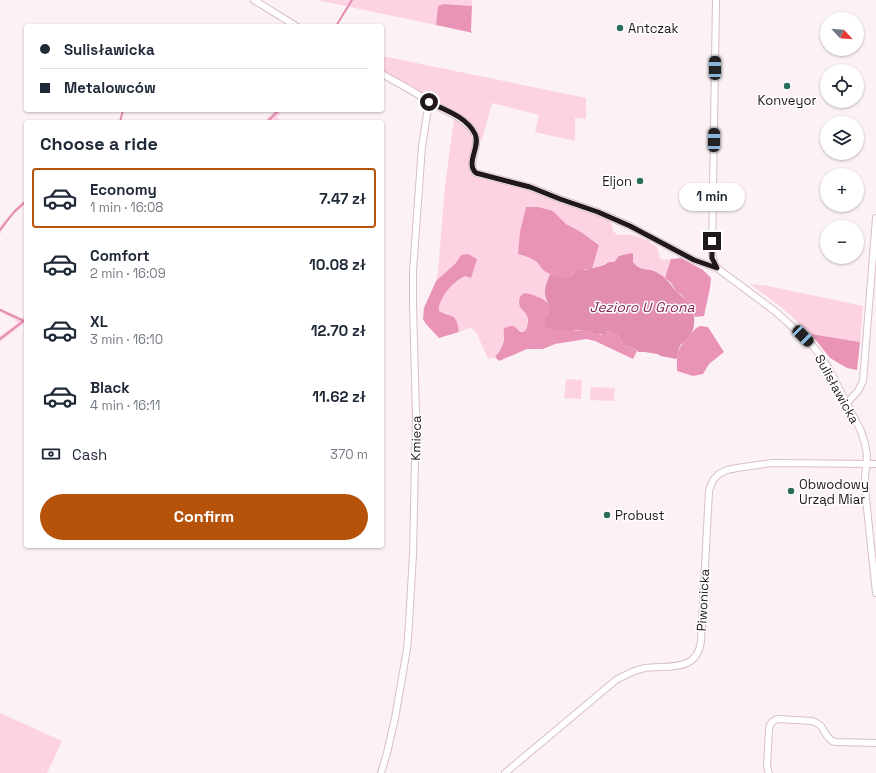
<!DOCTYPE html>
<html lang="en">
<head>
<meta charset="utf-8">
<style>
  :root { --surface:#fff; --page:#f2f2f3; --text:#1f2937; --muted:#747a83; --line:#e0e1e3; --accent:#b45309 }
  body { margin:0; font-family:"Space Grotesk",sans-serif; background:var(--page); color:var(--text); height:100vh; display:flex; flex-direction:column; font-size:15px; white-space:nowrap }
  * { box-sizing:border-box; margin:0 }
  p { font-size:13px; color:var(--muted) }
  .icon { flex:none; width:22px; height:22px; fill:none; stroke:currentColor; stroke-width:2; stroke-linecap:round; stroke-linejoin:round }
  .map { position:relative; flex:1; overflow:hidden }
  .side { position:absolute; left:24px; top:120px; width:360px; height:428px; display:flex; flex-direction:column; background:var(--surface); border-radius:4px; box-shadow:0 1px 3px #0004 }
  .side>* { flex:none }
  .banner { position:absolute; left:24px; top:24px; width:360px; height:88px; border-radius:4px; box-shadow:0 1px 3px #0004; display:grid; align-content:center; height:88px; padding:0 16px; background:var(--surface) }
  .needle { width:26px; rotate:116deg }
  .buttons { position:absolute; left:820px; top:12px; display:grid; gap:8px }
  .buttons a { display:grid; place-items:center; width:44px; height:44px; border-radius:50%; background:var(--surface); box-shadow:0 1px 3px #0004; font-size:20px }
  .end { position:absolute; width:18px; height:18px; margin:-9px; border:5px solid #21181b; background:#fff; box-shadow:0 0 0 2px #fff }
  .from { border-radius:50% }
  .bubble { position:absolute; height:28px; border-radius:14px; background:var(--surface); box-shadow:0 1px 3px #0004; font-size:13px; font-weight:600; line-height:28px; text-align:center }
  .car { position:absolute; width:12px; height:24px; margin:-12px -6px; border-radius:5px; box-shadow:0 0 3px 1px #0007; background:linear-gradient(#222 24%,#8ab4d8 0 40%,#222 0 76%,#8ab4d8 0 86%,#222 0) }
  .banner b { display:flex; align-items:center; gap:14px; height:38px; font-size:15px }
  .banner b+b { border-top:1px solid var(--line) }
  .banner i { width:10px; height:10px; background:var(--text) }
  ul { padding:0; list-style:none }
  li { display:flex; align-items:center; gap:12px; height:60px; margin:0 8px 6px; padding:0 8px; border:2px solid transparent; border-radius:4px }
  li div { flex:1 }
  li b { display:block; font-size:15px }
  li em { font-style:normal; font-weight:600 }
  li.current { border-color:var(--accent) }
  li>.icon { width:36px; height:36px; stroke-width:1.5 }
  h2 { padding:0 16px; font-size:18px; line-height:48px }
  .pay { display:flex; align-items:center; gap:10px; height:44px; padding:0 16px; font-size:15px }
  .pay p { margin-inline-start:auto }
  .button { display:flex; gap:8px; margin-top:auto; padding:8px 16px }
  .button a { flex:1; height:46px; border-radius:24px; background:var(--accent); color:#fff; font-size:16px; font-weight:600; line-height:46px; text-align:center }
  .map>svg:first-child { display:block }
  .green { fill:#fdd2e2 }
  .forest { fill:#e994b7 }
  .water { fill:#e28db0 }
  .lines { fill:none; stroke-linecap:round; stroke-linejoin:round }
  .stream { stroke:#e28db0; stroke-width:2 }
  .street-casing { stroke:#d9bfc9; stroke-width:8 }
  .street { stroke:#fff; stroke-width:6 }
  .route { stroke:#21181b; stroke-width:5 }
  .poi-dot { fill:#2b6d5d; stroke:#fff; stroke-width:1.5 }
  .labels { text-anchor:middle; dominant-baseline:central; stroke-width:3; stroke-linejoin:round; paint-order:stroke }
  .poi-label { font-size:13px; fill:#21181b; stroke:#fff; text-anchor:start }
  .street-label { font-size:13px; fill:#21181b; stroke:#fff }
  .water-label { font-size:14px; font-style:italic; fill:#882656; stroke:#fff }
</style>
</head>
<body>
<div class="map">
<svg width="876" height="773" viewBox="0 0 876 773">
  <rect width="100%" height="100%" fill="#fcf1f5"/>
  <g class="green">
    <polygon points="317,0 472,0 472,6 444,4 438,6 436,25"/>
    <polygon points="382,56 586,98 586,119 575,118 575,141 535,132 539,115 492,103 482,140 479,139 478,135 465,119 459,114 436,102 415,89 382,70"/>
    <polygon points="276,110 283,110 277,118 285,122 263,122"/>
    <path d="M454 118C462 123 471 129 473 138 477 152 458 168 478 177L524 187 604 218C606 219 608 220 610 222 613 225 611 230 615 233 618 237 626 234 631 235 640 236 650 242 657 247L660 258 662 260 671 259 665 278C663 277 660 274 657 272 648 268 641 273 633 262V257L631 253 619 256 616 260 614 262H609L592 269 599 244 581 232 566 224 553 211 518 254 532 259 540 264 542 269 550 274C546 284 543 293 548 303L537 296 518 303C520 309 523 309 526 313 529 319 527 324 526 330L523 332H520L515 327 503 331C505 344 501 347 495 357L488 359 477 334 471 327 459 332 457 322 454 317 443 313 439 311C438 298 454 282 465 276L470 278 461 255 455 264 436 281 438 272 445 186Z"/>
    <path d="M26 199V204C15 212 5 223 0 235L1 225 16 208Z"/>
    <polygon points="750,284 768,286 863,306 860,342 811,334 780,306"/>
    <polygon points="0,308 21,318 26,316 26,322 0,342 0,336 18,323 14,319 0,312"/>
    <polygon points="566,379 582,380 581,399 564,398"/>
    <polygon points="591,387 615,388 614,401 590,400"/>
    <polygon points="0,713 62,741 47,773 0,773"/>
  </g>
  <g class="forest">
    <polygon points="444,4 472,6 471,31 473,33 436,25 438,6"/>
    <path d="M526 207H538L553 211 566 224 581 232 599 245 592 269C587 270 578 269 574 272 571 274 570 277 567 278 561 279 548 274 543 270 541 268 540 265 538 263 532 258 525 256 518 254L520 232Z"/>
    <path d="M468 254 477 259 471 278 465 276C454 281 438 298 439 311L443 313 454 317 457 322 459 332 439 338 426 324 423 319 424 308 436 281 455 264 461 255Z"/>
    <polygon points="681,258 703,270 711,278 710,288 704,316 695,317 692,309 682,295 676,291 671,283 665,278 671,259"/>
    <path d="M524 293C533 294 558 302 547 314L575 331H587L596 333 601 335 608 331 617 335 620 338 623 345 631 347 637 351 633 359 595 341 586 339 555 344 543 349H527L499 361 495 357C499 352 504 345 504 338 504 334 503 332 504 328 513 325 514 325 520 332H523L526 330C527 327 528 323 528 320 527 308 516 312 520 297Z"/>
    <path d="M700 326 708 327 724 352 709 364 703 374 693 376 677 371C677 363 676 353 681 346 683 342 687 340 689 336 693 331 694 329 700 326Z"/>
    <polygon points="811,334 860,342 857,370 847,368 830,358"/>
  </g>
  <path class="water" d="M631 253 633 254V262C641 273 649 267 658 273 665 277 670 283 675 290 677 292 680 294 682 296 689 303 696 313 694 323 694 330 690 337 684 342 681 345 682 343 680 346 678 350 678 354 677 358L676 359 661 356 657 354 645 352H639L631 347 623 345 620 338 617 335 608 331 606 332 605 334C598 335 592 332 586 331 574 330 562 330 550 329L546 328C542 319 547 317 549 310 550 306 547 302 546 298 543 290 547 282 550 274 556 276 564 280 570 276 572 274 574 272 577 269L586 270 604 265 609 262H614L616 260 619 256Z"/>
  <g class="lines">
    <g class="stream">
      <polyline points="336,26 352,0"/>
      <polyline points="120,122 123,110"/>
      <polyline points="267,122 279,110"/>
      <polyline points="0,230 14,212 26,201"/>
      <polyline points="0,310 24,321"/>
      <polyline points="0,339 26,319"/>
    </g>
    <defs>
      <g id="street">
        <polyline points="254,0 296,26"/>
        <polyline points="716,0 712,253 714,263 717,268"/>
        <path d="M382 74C394 81 406 87 417 94 422 97 426 100 430 102 445 111 464 117 474 132 482 147 465 163 476 173L530 187 560 199 598 212 630 226 694 260 717 268 776 312 811 344 820 355 829 369 861 431 865 444 867 455 865 478 866 499 876 593"/>
        <polyline points="847,403 858,391 863,381 876,218"/>
        <polyline points="381,773 387,753 395,718 407,649 409,624 413,554 416,415 413,305 413,271 422,146 429,102"/>
        <path d="M505 773 616 680C625 675 634 670 645 668 668 665 697 673 701 641L709 491 711 485 714 479 719 474 727 470 737 468 772 463 876 464"/>
        <polyline points="769,773 767,767 769,729 770,725 772,722 775,720 779,719 812,721 815,722 821,726 827,736 832,741 836,742 876,743"/>
      </g>
    </defs>
    <use href="#street" class="street-casing"/>
    <use href="#street" class="street"/>
  </g>
  <g class="lines">
    <path class="route" d="M429 102C445 110 467 117 475 134 481 147 465 163 476 173L530 187 560 199 598 212 630 226 694 260 717 268 712 258V241"/>
  </g>
  <g class="poi-dot">
    <circle cx="620" cy="28" r="4"/>
    <circle cx="787" cy="86" r="4"/>
    <circle cx="640" cy="181" r="4"/>
    <circle cx="791" cy="491" r="4"/>
    <circle cx="607" cy="515" r="4"/>
  </g>
  <g class="labels">
    <g class="poi-label">
      <text x="628" y="28">Antczak</text>
      <text x="787" y="100" text-anchor="middle">Konveyor</text>
      <text x="632" y="181" text-anchor="end">Eljon</text>
      <text x="799" y="484">Obwodowy<tspan x="799" dy="15">Urząd Miar</tspan></text>
      <text x="615" y="515">Probust</text>
    </g>
    <g class="street-label">
      <text transform="translate(837 389) rotate(61)">Sulisławicka</text>
      <text transform="translate(416 438) rotate(-89)">Kmieca</text>
      <text transform="translate(703 600) rotate(-87)">Piwonicka</text>
    </g>
    <g class="water-label">
      <text x="642" y="307">Jezioro U Grona</text>
    </g>
  </g>
</svg>
<div class="buttons">
<a><svg class="needle" viewBox="-14 -14 28 28"><path d="M0-13l5 13h-10z" fill="#e53935"/><path d="M0 13l5-13h-10z" fill="#747a83"/></svg></a>
<a><svg class="icon" aria-label="locate" viewBox="0 0 24 24"><circle cx="12" cy="12" r="6"/><path d="M12 2v4M12 18v4M2 12h4M18 12h4"/></svg></a>
<a><svg class="icon" aria-label="layers" viewBox="0 0 24 24"><path d="M12 4l9 5-9 5-9-5zM3 14l9 5 9-5"/></svg></a>
<a>+</a>
<a>−</a>
</div>
<i class="end from" style="left:429px;top:102px"></i>
<i class="end" style="left:712px;top:241px"></i>
<div class="bubble" style="left:679px;top:183px;width:66px">1 min</div>
<i class="car" style="left:715px;top:68px;rotate:0deg"></i>
<i class="car" style="left:714px;top:140px;rotate:1deg"></i>
<i class="car" style="left:803px;top:336px;rotate:135deg"></i>
<div class="banner">
<b><i class="from"></i>Sulisławicka</b>
<b><i></i>Metalowców</b>
</div>
<section class="side">
<h2>Choose a ride</h2>
<ul>
<li class="current"><svg class="icon" aria-label="car" viewBox="0 0 24 24"><path d="M5 17H2v-5l4-1 3-4h7l3 4 3 1v5h-3M9 17h6M6 11h13"/><circle cx="7" cy="17" r="2"/><circle cx="17" cy="17" r="2"/></svg><div><b>Economy</b><p>1 min · 16:08</p></div><em>7.47 zł</em></li>
<li><svg class="icon" aria-label="car" viewBox="0 0 24 24"><path d="M5 17H2v-5l4-1 3-4h7l3 4 3 1v5h-3M9 17h6M6 11h13"/><circle cx="7" cy="17" r="2"/><circle cx="17" cy="17" r="2"/></svg><div><b>Comfort</b><p>2 min · 16:09</p></div><em>10.08 zł</em></li>
<li><svg class="icon" aria-label="car" viewBox="0 0 24 24"><path d="M5 17H2v-5l4-1 3-4h7l3 4 3 1v5h-3M9 17h6M6 11h13"/><circle cx="7" cy="17" r="2"/><circle cx="17" cy="17" r="2"/></svg><div><b>XL</b><p>3 min · 16:10</p></div><em>12.70 zł</em></li>
<li><svg class="icon" aria-label="car" viewBox="0 0 24 24"><path d="M5 17H2v-5l4-1 3-4h7l3 4 3 1v5h-3M9 17h6M6 11h13"/><circle cx="7" cy="17" r="2"/><circle cx="17" cy="17" r="2"/></svg><div><b>Black</b><p>4 min · 16:11</p></div><em>11.62 zł</em></li>
</ul>
<div class="pay"><svg class="icon" aria-label="cash" viewBox="0 0 24 24"><path d="M3 7h18v10H3z"/><circle cx="12" cy="12" r="2"/></svg>Cash<p>370 m</p></div>
<div class="button"><a>Confirm</a></div>
</section>
</div>
</body>
</html>
